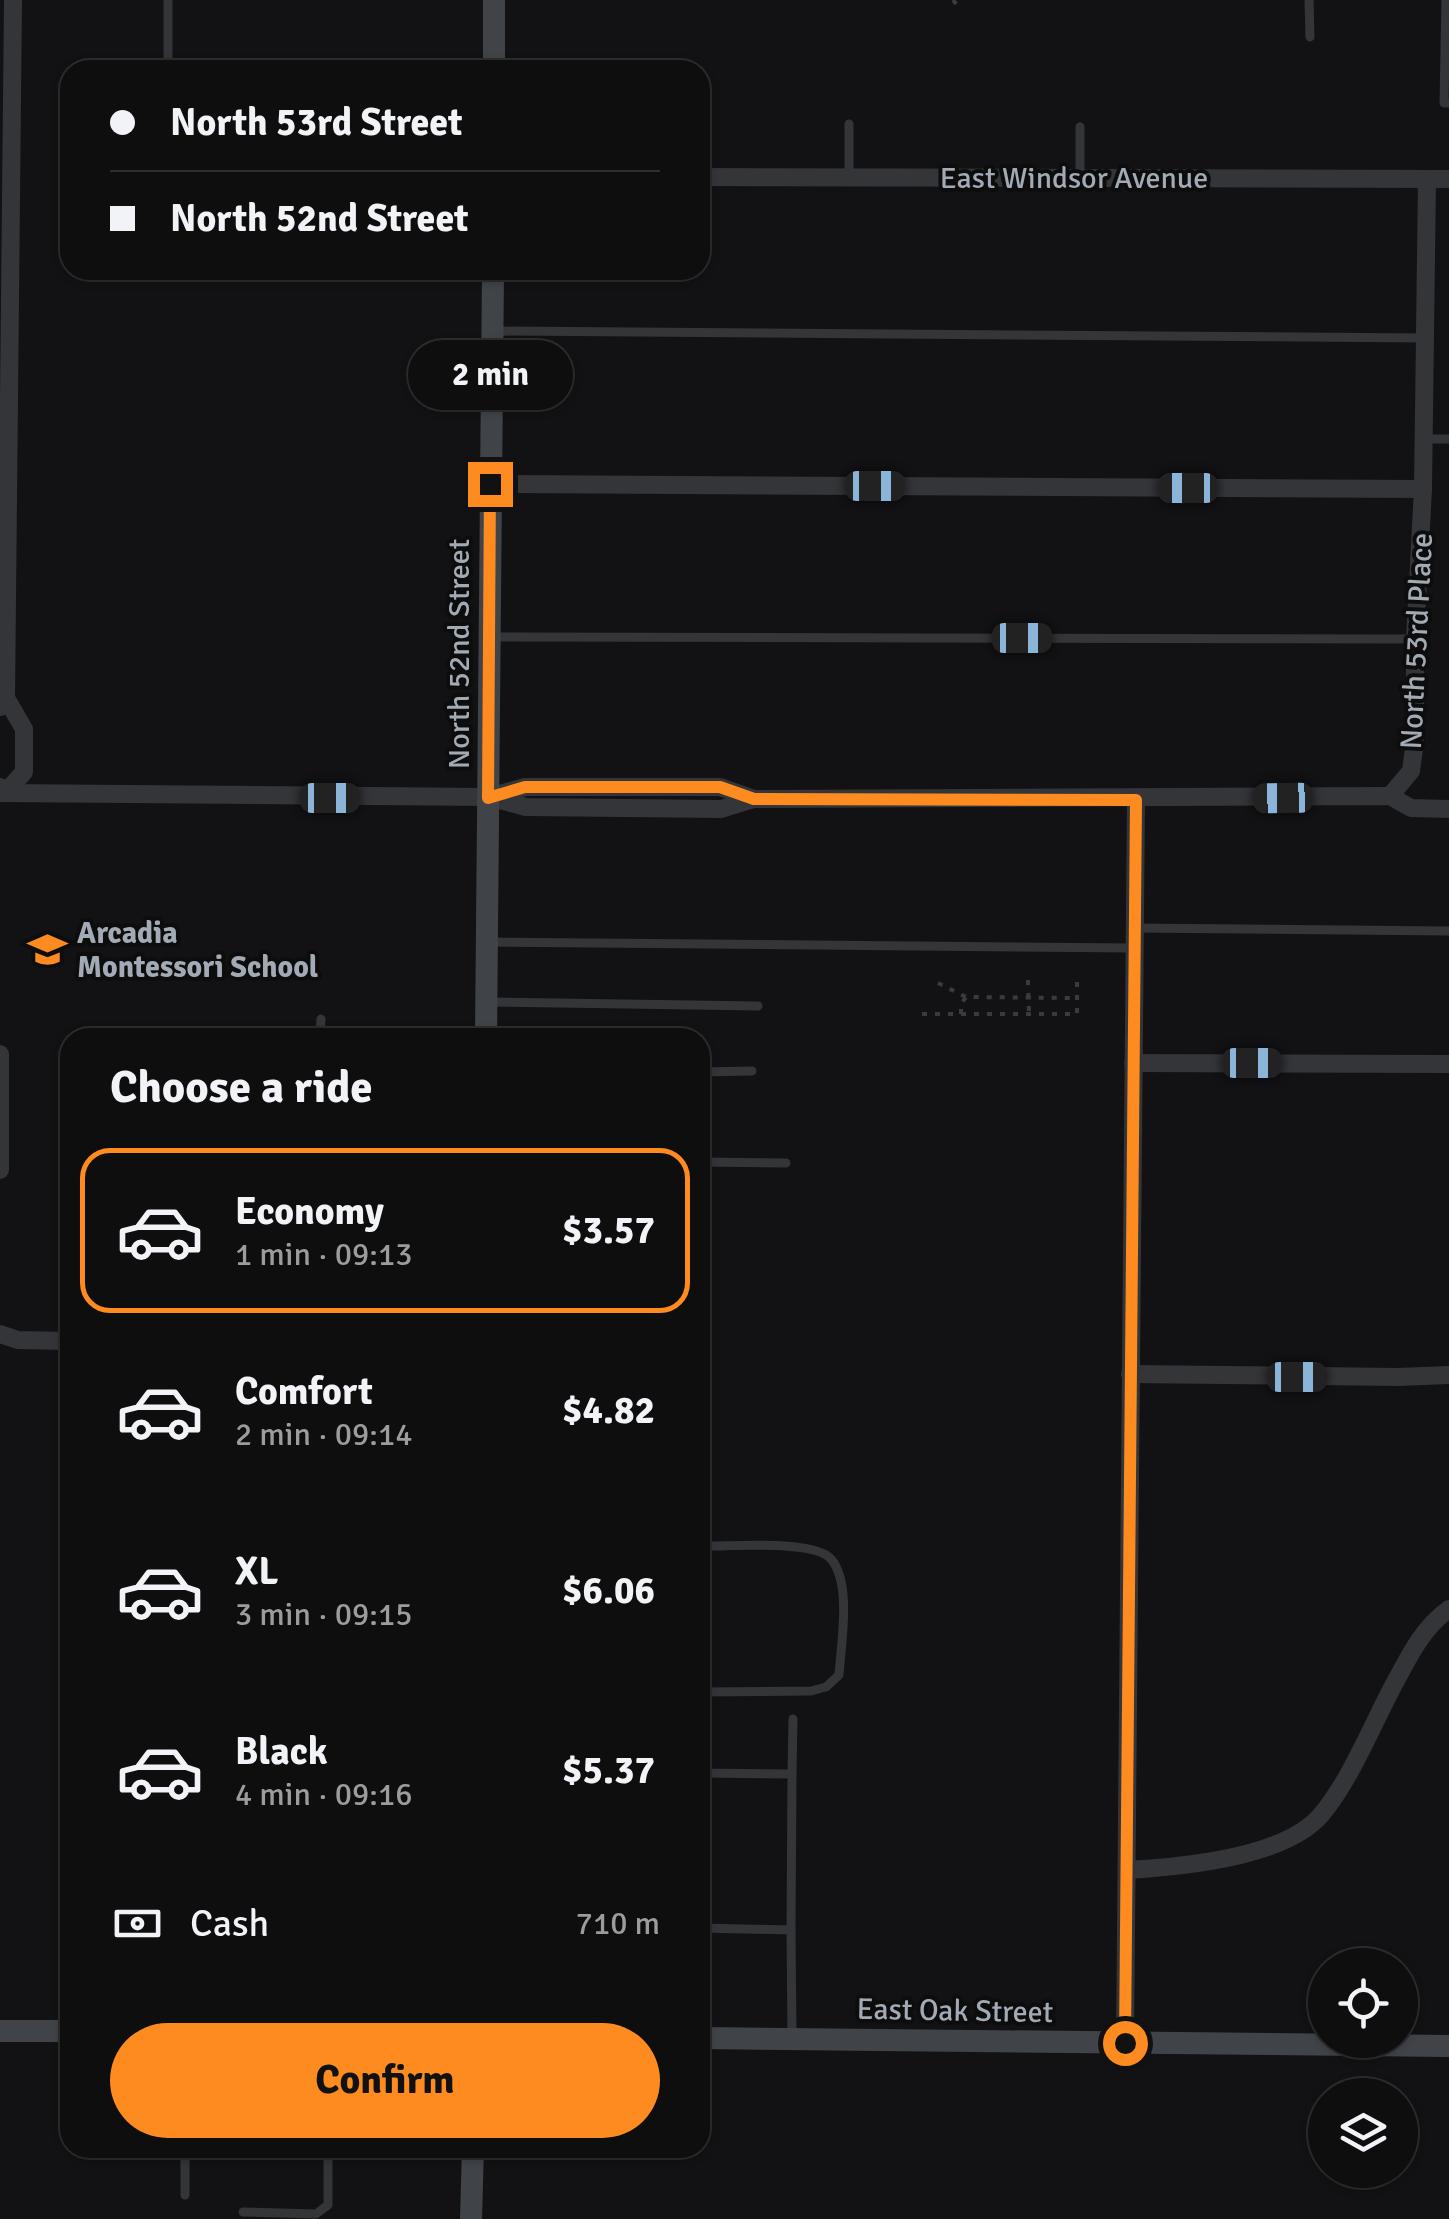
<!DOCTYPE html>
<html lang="en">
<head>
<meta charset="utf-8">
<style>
  :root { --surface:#0e0e0f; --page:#1c1c1d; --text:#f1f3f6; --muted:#9b9c9e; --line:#2e2e2f; --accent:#fd8b20 }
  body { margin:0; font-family:Signika,sans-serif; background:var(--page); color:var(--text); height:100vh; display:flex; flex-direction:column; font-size:38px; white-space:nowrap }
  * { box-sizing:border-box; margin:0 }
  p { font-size:32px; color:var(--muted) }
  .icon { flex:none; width:55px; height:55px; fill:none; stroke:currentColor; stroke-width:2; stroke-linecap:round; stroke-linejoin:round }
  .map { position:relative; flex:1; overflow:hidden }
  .side { position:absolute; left:60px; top:1028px; width:650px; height:1130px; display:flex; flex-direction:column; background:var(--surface); border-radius:30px; box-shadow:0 2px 8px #0004,0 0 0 2px var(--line) }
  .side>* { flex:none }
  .banner { position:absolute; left:60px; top:60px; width:650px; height:220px; border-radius:30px; box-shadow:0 2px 8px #0004,0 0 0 2px var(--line); display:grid; align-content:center; height:220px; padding:0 50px; background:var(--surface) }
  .controls { position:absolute; left:1308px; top:1948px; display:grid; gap:20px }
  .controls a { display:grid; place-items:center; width:110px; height:110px; border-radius:50%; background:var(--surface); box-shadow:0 2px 8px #0004,0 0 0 2px var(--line); font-size:50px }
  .end { position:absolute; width:45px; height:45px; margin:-22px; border:12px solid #fd8b20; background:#111; box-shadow:0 0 0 5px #111 }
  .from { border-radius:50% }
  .bubble { position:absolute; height:70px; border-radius:35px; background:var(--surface); box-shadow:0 2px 8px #0004,0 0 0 2px var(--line); font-size:32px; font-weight:700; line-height:70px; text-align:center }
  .car { position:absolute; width:30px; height:60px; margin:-30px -15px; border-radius:12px; box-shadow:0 0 8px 2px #0007; background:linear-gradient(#222 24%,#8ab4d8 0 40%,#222 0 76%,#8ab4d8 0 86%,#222 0) }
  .banner b { display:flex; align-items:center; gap:35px; height:95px; font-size:38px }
  .banner b+b { border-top:2px solid var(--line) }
  .banner i { width:25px; height:25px; background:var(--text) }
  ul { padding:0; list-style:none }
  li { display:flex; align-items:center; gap:30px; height:165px; margin:0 20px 15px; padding:0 30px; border:5px solid transparent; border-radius:30px }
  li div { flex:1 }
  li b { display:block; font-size:38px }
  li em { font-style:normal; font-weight:700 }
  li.on { border-color:var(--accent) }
  li>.icon { width:90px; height:90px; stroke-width:1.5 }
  h2 { padding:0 50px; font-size:45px; line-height:120px }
  .pay { display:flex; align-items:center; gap:25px; height:110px; padding:0 50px; font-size:38px }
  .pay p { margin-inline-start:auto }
  .action { display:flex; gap:20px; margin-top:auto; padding:20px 50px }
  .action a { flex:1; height:115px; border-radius:60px; background:var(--accent); color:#111; font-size:40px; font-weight:700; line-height:115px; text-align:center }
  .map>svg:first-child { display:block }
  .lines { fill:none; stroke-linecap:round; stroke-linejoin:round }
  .path { stroke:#383c40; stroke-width:4; stroke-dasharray:5 8; stroke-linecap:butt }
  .lane { stroke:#333539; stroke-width:9 }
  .street { stroke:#333539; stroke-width:18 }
  .secondary { stroke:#404449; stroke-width:22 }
  .route { stroke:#fd8b20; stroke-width:12 }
  .labels { text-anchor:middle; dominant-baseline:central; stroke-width:8; stroke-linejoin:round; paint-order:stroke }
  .street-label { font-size:30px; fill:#a2abb5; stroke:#0d0d0e }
  .poi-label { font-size:30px; font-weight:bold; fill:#a2abb5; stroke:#0d0d0e; text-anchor:start }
</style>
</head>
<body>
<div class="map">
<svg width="1449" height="2219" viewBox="0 0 1449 2219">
  <rect width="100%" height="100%" fill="#121214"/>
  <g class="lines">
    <g class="path">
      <polyline points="953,0 957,5"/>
      <polyline points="1028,980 1029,1014"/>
      <polyline points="938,983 966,997 1077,998"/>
      <polyline points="922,1014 1077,1014 1077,977"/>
      <polyline points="961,1014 961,1004 966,997"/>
    </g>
    <g class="lane">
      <polyline points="1309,0 1310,37"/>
      <polyline points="1446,0 1444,103 1449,103"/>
      <polyline points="168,70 168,0"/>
      <polyline points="1080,127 1080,178"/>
      <polyline points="849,177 849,124"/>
      <polyline points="493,331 1425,338"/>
      <polyline points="1424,439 1449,439"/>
      <polyline points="493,637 1415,639"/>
      <polyline points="1134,928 1449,931"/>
      <polyline points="491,942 1134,948"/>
      <polyline points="490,1002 758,1006"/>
      <polyline points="320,1038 321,1019"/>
      <polyline points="700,1072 752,1071"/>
      <polyline points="700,1162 786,1163"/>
      <path d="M700 1546C728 1547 814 1539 831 1559 852 1583 841 1645 839 1675L826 1687 811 1691 700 1692"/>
      <polyline points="700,1773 792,1774 791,1930"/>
      <polyline points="792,1774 793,1719"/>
      <polyline points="700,1928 791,1930 792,2036"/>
      <polyline points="185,2195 185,2148"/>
      <polyline points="243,2212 316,2214 328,2205 328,2148"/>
    </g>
    <g class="street">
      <polyline points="700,177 1449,179"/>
      <polyline points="490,484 1423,489"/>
      <polyline points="0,707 6,698 13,0"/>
      <polyline points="0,787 5,793 24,772 24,729 6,698"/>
      <polyline points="0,793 488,797 526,807 721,809 754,799 1390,796 1411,808 1449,809"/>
      <polyline points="1390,796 1411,771 1415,741 1415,639 1423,489 1427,179"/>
      <polyline points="489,797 525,787 720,787 754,799"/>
      <polyline points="0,1054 0,1170"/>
      <polyline points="1133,1063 1449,1064"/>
      <polyline points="0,1334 18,1340 70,1341"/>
      <polyline points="1130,1374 1398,1377 1449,1375"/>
      <path d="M1127 1870C1181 1867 1284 1858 1321 1815 1349 1782 1371 1728 1392 1688 1408 1659 1421 1629 1449 1609"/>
      <polyline points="1125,2043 1136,799"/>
    </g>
    <g class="secondary">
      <polyline points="494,0 494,70"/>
      <polyline points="486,1038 493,270"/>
      <polyline points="0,2031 70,2031"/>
      <polyline points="700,2038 1449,2046"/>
      <polyline points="471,2219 473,2148"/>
    </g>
  </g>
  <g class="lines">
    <polyline class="route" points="490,484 488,798 525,787 720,787 754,799 1136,800 1125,2043"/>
  </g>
  <defs>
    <symbol id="school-bare" viewBox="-9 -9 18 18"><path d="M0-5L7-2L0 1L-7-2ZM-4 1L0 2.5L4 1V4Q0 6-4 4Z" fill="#fd8b20" stroke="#0d0d0e" stroke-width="2.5" paint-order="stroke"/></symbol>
  </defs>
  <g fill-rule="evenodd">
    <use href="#school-bare" x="20" y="922" width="55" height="55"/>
  </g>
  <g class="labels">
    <g class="street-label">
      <text x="1074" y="178">East Windsor Avenue</text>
      <text transform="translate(1417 641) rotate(-87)">North 53rd Place</text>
      <text transform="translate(459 654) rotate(-90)">North 52nd Street</text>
      <text transform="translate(955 2011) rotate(1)">East Oak Street</text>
    </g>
    <g class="poi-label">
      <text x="77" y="933">Arcadia<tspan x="77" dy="34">Montessori School</tspan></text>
    </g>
  </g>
</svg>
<div class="controls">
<a><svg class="icon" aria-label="locate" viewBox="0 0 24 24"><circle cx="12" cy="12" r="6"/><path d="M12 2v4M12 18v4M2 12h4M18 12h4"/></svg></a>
<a><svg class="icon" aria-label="layers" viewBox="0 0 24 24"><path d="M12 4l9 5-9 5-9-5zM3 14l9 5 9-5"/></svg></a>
</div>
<i class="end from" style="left:1125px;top:2043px"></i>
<i class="end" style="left:490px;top:484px"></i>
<div class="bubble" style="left:408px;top:340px;width:165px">2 min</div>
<i class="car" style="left:875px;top:486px;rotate:90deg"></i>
<i class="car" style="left:1188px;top:488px;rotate:270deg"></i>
<i class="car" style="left:1022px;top:638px;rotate:90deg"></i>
<i class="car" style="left:330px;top:798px;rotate:90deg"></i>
<i class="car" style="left:1283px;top:798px;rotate:269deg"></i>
<i class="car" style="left:1252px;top:1063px;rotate:90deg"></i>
<i class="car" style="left:1297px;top:1377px;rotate:90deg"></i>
<div class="banner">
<b><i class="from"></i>North 53rd Street</b>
<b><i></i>North 52nd Street</b>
</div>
<section class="side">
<h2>Choose a ride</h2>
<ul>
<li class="on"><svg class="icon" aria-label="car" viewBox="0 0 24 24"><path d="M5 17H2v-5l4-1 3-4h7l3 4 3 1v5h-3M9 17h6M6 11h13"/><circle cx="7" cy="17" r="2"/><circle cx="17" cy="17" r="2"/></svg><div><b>Economy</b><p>1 min · 09:13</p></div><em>$3.57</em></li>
<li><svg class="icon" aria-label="car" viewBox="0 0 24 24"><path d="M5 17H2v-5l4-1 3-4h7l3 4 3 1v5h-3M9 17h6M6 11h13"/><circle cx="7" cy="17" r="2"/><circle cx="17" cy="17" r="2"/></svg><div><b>Comfort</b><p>2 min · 09:14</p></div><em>$4.82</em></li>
<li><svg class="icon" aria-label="car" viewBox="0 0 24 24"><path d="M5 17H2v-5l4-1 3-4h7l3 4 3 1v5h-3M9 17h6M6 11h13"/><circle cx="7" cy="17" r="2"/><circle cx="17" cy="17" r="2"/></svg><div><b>XL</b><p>3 min · 09:15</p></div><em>$6.06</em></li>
<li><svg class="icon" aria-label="car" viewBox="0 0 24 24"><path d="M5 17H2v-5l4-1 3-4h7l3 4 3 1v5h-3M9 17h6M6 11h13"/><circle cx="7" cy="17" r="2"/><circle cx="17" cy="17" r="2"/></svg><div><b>Black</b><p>4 min · 09:16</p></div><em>$5.37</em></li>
</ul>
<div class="pay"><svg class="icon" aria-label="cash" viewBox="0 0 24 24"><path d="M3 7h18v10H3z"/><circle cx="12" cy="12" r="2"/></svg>Cash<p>710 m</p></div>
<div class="action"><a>Confirm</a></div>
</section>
</div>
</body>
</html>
